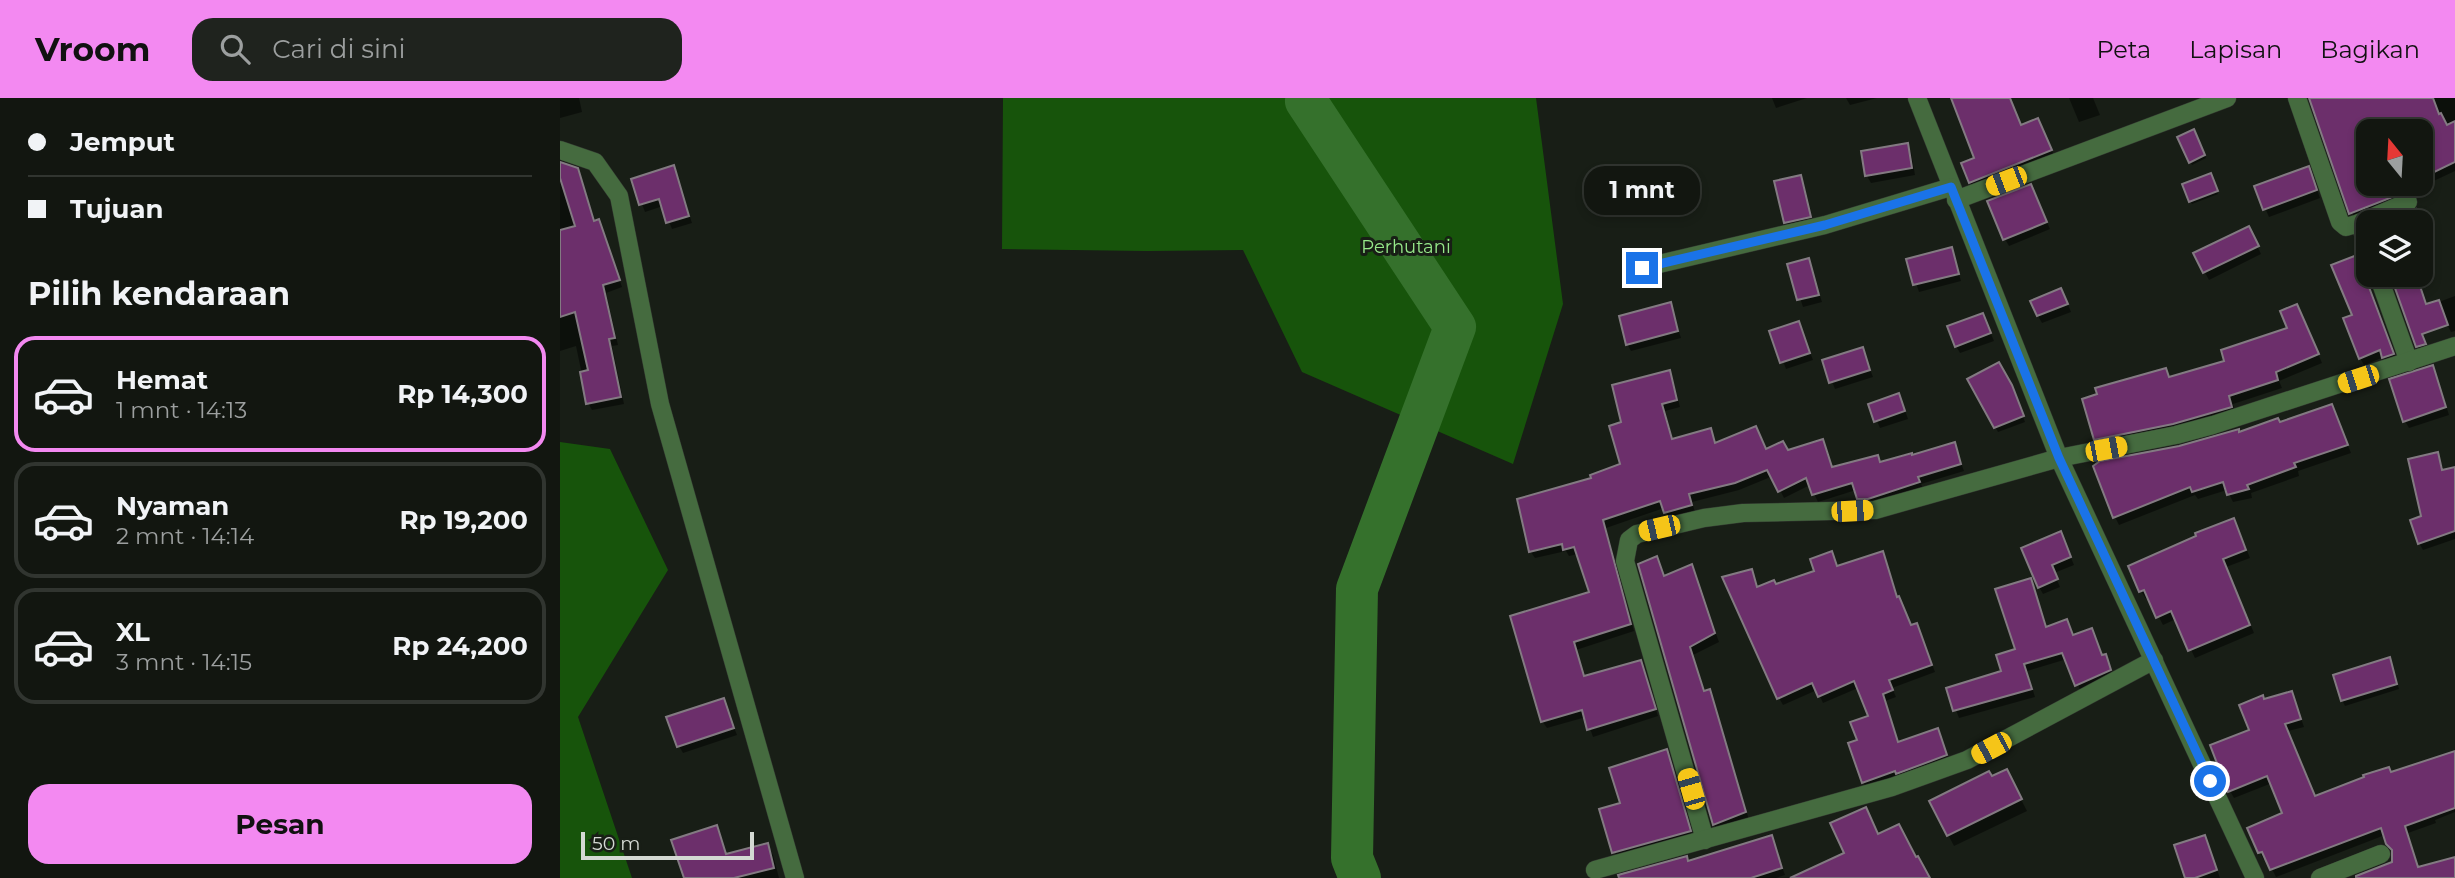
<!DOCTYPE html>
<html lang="id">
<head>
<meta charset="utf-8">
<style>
  :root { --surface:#121610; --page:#1f231e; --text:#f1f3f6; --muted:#9c9f9f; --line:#313530; --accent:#f389f1 }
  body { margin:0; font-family:Montserrat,sans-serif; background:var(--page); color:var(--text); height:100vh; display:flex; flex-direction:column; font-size:26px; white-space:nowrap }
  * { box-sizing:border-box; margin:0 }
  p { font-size:23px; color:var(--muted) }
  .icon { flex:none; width:38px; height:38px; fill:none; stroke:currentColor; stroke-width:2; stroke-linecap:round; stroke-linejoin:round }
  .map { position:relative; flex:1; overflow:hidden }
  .panel { display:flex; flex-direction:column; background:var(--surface); width:560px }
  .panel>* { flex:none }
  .hud { display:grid; align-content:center; height:154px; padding:0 28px; background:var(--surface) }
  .needle { width:46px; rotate:342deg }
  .tools { position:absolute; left:1796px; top:21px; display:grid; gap:14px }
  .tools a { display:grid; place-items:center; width:77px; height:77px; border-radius:14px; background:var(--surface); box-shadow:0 4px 10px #0003,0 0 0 2px var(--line); font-size:35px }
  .scale { position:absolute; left:21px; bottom:18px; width:173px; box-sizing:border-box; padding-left:7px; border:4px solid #d4d9d3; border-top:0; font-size:19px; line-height:24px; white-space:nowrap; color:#d4d9d3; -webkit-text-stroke:5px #181e16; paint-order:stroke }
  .end { position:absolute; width:32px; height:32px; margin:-16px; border:9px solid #1a73e8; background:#fff; box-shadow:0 0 0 4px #fff }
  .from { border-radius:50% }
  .bubble { position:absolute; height:49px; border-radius:21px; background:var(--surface); box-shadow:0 4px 10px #0003,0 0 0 2px var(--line); font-size:23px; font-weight:700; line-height:49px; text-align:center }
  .car { position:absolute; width:21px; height:42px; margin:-21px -10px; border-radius:9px; box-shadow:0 0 5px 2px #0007; background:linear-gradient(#f5c518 24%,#345 0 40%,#f5c518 0 76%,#345 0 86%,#f5c518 0) }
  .hud b { display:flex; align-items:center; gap:24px; height:66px; font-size:26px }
  .hud b+b { border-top:2px solid var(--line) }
  .hud i { width:18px; height:18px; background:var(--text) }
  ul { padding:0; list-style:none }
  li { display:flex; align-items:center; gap:21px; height:116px; margin:0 14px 10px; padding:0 14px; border:4px solid var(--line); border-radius:21px }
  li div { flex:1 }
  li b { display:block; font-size:26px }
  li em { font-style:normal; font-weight:700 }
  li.current { border-color:var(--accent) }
  li>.icon { width:63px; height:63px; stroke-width:1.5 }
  h2 { padding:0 28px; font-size:32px; line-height:84px }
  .button { display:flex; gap:14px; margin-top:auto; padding:14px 28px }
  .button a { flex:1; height:80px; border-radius:21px; background:var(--accent); color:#111; font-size:28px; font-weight:700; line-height:80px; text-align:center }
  header { display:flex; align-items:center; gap:42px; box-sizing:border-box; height:98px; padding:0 35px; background:var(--accent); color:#111 }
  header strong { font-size:33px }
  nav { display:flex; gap:38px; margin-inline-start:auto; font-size:24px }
  .search { width:490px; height:63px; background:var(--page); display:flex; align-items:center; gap:18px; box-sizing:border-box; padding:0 24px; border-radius:21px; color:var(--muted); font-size:26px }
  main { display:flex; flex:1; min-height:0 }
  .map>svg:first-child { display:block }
  .forest { fill:#17540b }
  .shadow { fill:#0007; fill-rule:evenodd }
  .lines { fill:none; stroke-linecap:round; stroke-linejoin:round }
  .river { stroke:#35712c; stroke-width:42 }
  .building { fill:#6c2f6b; stroke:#837a82; stroke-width:2 }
  .minor-casing { stroke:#323830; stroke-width:19 }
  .minor { stroke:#456b3f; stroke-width:18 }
  .route { stroke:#1a73e8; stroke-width:9 }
  .labels { text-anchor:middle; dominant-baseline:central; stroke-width:6; stroke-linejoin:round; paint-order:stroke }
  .park-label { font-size:18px; fill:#97e98a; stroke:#181e16 }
</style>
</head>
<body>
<header>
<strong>Vroom</strong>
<div class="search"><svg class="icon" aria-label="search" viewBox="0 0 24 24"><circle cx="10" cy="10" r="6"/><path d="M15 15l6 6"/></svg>Cari di sini</div>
<nav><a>Peta</a><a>Lapisan</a><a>Bagikan</a></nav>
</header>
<main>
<section class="panel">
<div class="hud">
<b><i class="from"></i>Jemput</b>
<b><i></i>Tujuan</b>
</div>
<h2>Pilih kendaraan</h2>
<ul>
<li class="current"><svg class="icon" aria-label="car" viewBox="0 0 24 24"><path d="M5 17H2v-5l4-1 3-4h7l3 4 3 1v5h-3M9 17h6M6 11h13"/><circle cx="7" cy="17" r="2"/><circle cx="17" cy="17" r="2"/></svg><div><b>Hemat</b><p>1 mnt · 14:13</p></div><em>Rp 14,300</em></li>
<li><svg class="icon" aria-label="car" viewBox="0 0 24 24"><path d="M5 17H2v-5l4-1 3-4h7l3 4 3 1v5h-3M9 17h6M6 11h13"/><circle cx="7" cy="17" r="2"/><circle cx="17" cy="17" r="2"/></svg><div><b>Nyaman</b><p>2 mnt · 14:14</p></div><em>Rp 19,200</em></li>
<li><svg class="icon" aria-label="car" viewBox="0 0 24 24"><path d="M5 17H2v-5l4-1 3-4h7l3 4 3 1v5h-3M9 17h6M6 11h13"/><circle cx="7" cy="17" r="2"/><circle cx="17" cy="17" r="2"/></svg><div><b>XL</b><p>3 mnt · 14:15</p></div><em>Rp 24,200</em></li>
</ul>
<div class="button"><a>Pesan</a></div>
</section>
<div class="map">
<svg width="1895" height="780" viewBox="0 0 1895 780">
  <rect width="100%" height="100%" fill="#181e16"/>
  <g class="forest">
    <polygon points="443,0 976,0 1003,206 953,366 742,274 683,152 587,153 442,151"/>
    <polygon points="0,344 50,351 108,472 18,619 72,780 0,780"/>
  </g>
  <g class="shadow">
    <polygon points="0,0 19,0 22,14 0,20"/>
    <polygon points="1212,0 1247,0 1216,10"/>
    <polygon points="1286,0 1317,0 1290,7"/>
    <polygon points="1407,0 1450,0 1461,29 1482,29 1495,60 1414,91 1410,84 1417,61"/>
    <polygon points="1509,0 1533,0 1540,17 1519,24"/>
    <path d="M1751 0H1895V73L1865 87 1869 94 1856 100H1848L1795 122ZM1808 33H1860V86H1808Z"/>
    <polygon points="1633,33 1646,60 1632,67 1619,40"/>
    <polygon points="1347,47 1351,54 1355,77 1311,85 1307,78 1303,54"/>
    <polygon points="0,66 17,72 21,79 35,124 42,130 62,189 46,195 58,247 52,248 64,306 32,312 28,305 16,248 0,253"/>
    <polygon points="113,69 132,125 112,131 103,108 85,114 73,82"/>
    <polygon points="1752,77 1760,100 1709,119 1696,89"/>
    <polygon points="1240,79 1244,86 1254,126 1229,131 1225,124"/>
    <polygon points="1651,80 1658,96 1632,106 1630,103"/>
    <polygon points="1474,95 1490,131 1449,148 1445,141"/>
    <polygon points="1856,114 1873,148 1860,154 1860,124 1833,124"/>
    <polygon points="1692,137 1701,156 1649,182 1635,156"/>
    <polygon points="1391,151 1401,183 1359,194 1348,162"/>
    <polygon points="1799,157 1808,161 1808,177 1813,177 1810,189 1837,263 1828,266 1824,259 1804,267 1800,260 1794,218 1773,168"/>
    <polygon points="1248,162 1262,204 1243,209 1229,167"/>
    <polygon points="1831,177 1856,177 1863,197 1852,202 1868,253 1861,255 1857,248"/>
    <polygon points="1895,198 1895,233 1891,234 1876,205"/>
    <polygon points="1505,199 1511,214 1482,225 1478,218"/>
    <polygon points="1110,206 1121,240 1071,253 1067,246"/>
    <polygon points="1741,216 1762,265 1719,283 1722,290 1673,306 1676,317 1540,349 1536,341 1605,272 1610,280 1666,264 1730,232"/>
    <polygon points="1426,224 1434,243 1400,255 1396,248"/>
    <polygon points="1238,225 1253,262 1226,271 1212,234"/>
    <polygon points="1302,251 1313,279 1275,291 1264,263"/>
    <polygon points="1109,274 1113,282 1120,309 1105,313 1113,342 1150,332 1156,346 1228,354 1262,343 1273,371 1352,359 1394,346 1404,373 1361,386 1363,391 1303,408 1296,392 1258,404 1250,387 1224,400 1213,378 1179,392 1132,404 1135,414 1109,422 1104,410 1046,430 1074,533 1016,552 1025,580 1081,564 1098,618 1033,639 1026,619 987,630 982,623 1031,495 1018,456 1009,458 1006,453 975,460 970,453 1033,381 1062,367 1063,326"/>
    <polygon points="1876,276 1889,317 1849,330 1845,323"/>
    <polygon points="1410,281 1454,295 1465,324 1438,334"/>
    <polygon points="1342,304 1348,321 1320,330 1310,307"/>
    <polygon points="1771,308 1791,355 1738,373 1739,378 1691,395 1692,400 1673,404 1667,392 1638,401 1635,397 1559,427 1555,419 1679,335 1720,326"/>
    <polygon points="1877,356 1884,373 1895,371 1895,441 1863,452 1859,445"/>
    <polygon points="1678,430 1690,460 1666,469 1694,535 1635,560 1616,521 1603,527 1589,500 1586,501 1581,493"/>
    <polygon points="1504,443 1514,467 1494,475 1500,489 1483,496 1479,489"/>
    <polygon points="1271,455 1278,470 1326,462 1338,499 1351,529 1360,534 1375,574 1332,590 1336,599 1325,603 1339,646 1377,633 1390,664 1307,691 1303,684 1310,619 1298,590 1263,605 1257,592 1223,607 1219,600 1191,473 1198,490 1216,488 1256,474"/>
    <polygon points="1096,461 1105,479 1131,468 1159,544 1133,557 1145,594 1149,593 1153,600 1189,722 1159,734 1154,727 1080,467"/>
    <polygon points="1470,482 1487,530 1513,539 1535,540 1554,579 1521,594 1507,561 1467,573 1475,599 1399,620 1388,591 1443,574 1457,552"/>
    <polygon points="1829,561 1839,591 1785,608 1782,602"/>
    <polygon points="1732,595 1744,629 1728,633 1755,700 1895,655 1895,714 1875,722 1876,725 1848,735 1859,771 1895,760 1895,780 1796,780 1834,765 1834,755 1825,737 1716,779 1707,761 1704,762 1700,755 1689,731 1724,716 1712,685 1674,700 1670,693 1704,603"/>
    <polygon points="163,602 177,637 123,655 119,648"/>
    <polygon points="1106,653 1110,660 1133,741 1058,762 1041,712 1063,706"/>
    <polygon points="1432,680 1452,684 1467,713 1394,748 1371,704"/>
    <polygon points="156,729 167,757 207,747 213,757 219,780 125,780"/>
    <polygon points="1211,739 1225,777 1216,780 1063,780 1128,765"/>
    <polygon points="1648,746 1660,780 1627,780"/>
  </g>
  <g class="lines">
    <polyline class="river" points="747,0 746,3 895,229 797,491 792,760 800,780"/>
  </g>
  <g class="building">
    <polygon points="1391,0 1450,0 1461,27 1478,20 1492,52 1409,85 1401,65 1414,60"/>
    <polygon points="1749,0 1873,0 1879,16 1881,15 1887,27 1895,23 1895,64 1860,81 1860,33 1808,33 1808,86 1844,86 1848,93 1789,116"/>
    <polygon points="1634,31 1645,57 1629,65 1617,39"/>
    <polygon points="1348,45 1352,70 1305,78 1301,53"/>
    <polygon points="0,64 18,70 34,123 39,121 60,182 43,187 55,240 49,241 61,299 26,306 20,274 28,272 15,214 0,219 0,132 15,128 0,80"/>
    <polygon points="114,67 129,118 106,125 99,101 79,107 71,81"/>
    <polygon points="1749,68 1757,92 1703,112 1694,88"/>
    <polygon points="1651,75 1658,93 1629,104 1622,86"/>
    <polygon points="1241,77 1251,119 1224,125 1214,83"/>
    <polygon points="1471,86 1487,124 1443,142 1427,103"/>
    <polygon points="1856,111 1863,124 1830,124 1852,114"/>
    <polygon points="1689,128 1699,148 1643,175 1633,155"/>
    <polygon points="1392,149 1399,176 1353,187 1346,161"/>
    <polygon points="1797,157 1834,256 1822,260 1820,252 1799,261 1783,220 1792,217 1771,167"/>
    <polygon points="1249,160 1259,197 1237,202 1227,166"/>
    <polygon points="1858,182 1866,206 1879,202 1888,227 1862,236 1866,246 1856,249 1835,190"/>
    <polygon points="1501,190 1508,206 1477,218 1470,203"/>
    <polygon points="1111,204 1118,233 1066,247 1059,218"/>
    <polygon points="1737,206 1759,256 1716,274 1718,282 1669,298 1672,309 1613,326 1534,342 1522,301 1537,296 1535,290 1606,270 1609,279 1664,263 1661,252 1727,230 1720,213"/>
    <polygon points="1423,215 1431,235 1395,249 1387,228"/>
    <polygon points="1239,223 1250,255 1220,265 1209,233"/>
    <polygon points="1303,249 1310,272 1269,285 1262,262"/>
    <polygon points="1439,264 1452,287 1464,318 1434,330 1407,281"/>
    <polygon points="1873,267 1886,309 1843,324 1829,281"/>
    <polygon points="1110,272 1117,302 1102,306 1112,341 1151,330 1155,345 1196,328 1206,351 1223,343 1228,352 1263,341 1272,369 1318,357 1320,364 1352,355 1352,357 1395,344 1401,366 1358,379 1360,384 1308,401 1297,401 1292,385 1252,397 1246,380 1218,394 1207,372 1175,385 1129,396 1132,407 1104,415 1100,403 1043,422 1071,526 1014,544 1024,578 1081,562 1096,611 1027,632 1022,612 981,624 950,518 1029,494 1014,449 1003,452 1002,446 969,454 957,401 1031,380 1030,377 1060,366 1049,328 1061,324 1052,287"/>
    <polygon points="1339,295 1345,313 1314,324 1308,306"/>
    <polygon points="1772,306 1788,347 1734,365 1736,369 1687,387 1689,391 1667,397 1663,384 1632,394 1630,389 1553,420 1533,368 1540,363 1619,348 1679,331 1679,334 1718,320 1720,324"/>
    <polygon points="1878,354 1882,372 1895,369 1895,433 1858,446 1850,422 1861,418 1848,361"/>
    <polygon points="1674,420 1686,452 1663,461 1690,527 1628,553 1611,513 1596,520 1584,492 1579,494 1568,468 1636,438 1635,435"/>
    <polygon points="1501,433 1511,459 1492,467 1498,481 1478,490 1461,450"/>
    <polygon points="1272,453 1277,468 1323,453 1337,499 1339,498 1351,527 1357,525 1372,567 1329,582 1333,592 1323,596 1338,644 1378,630 1387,657 1336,676 1335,673 1302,685 1288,645 1297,642 1290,624 1308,618 1294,583 1258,599 1252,585 1217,601 1162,479 1192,471 1197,489 1214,482 1216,486 1254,473 1250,461"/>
    <polygon points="1097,458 1104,478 1132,466 1155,535 1130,549 1144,593 1150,591 1186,714 1153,727 1078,466"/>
    <polygon points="1471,480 1486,529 1507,521 1513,537 1532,530 1542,557 1546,556 1551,572 1515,588 1502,555 1464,566 1472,591 1393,613 1386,590 1441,573 1436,557 1455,551 1435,491"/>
    <polygon points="1830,559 1837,586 1781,603 1773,577"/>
    <polygon points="1732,593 1741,621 1725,626 1755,698 1804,679 1803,677 1829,669 1831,674 1895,653 1895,710 1845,728 1858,769 1895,759 1895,780 1796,780 1796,778 1832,764 1832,752 1826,746 1821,730 1710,772 1702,754 1698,755 1687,730 1722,715 1707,678 1668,694 1650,647 1689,632 1679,607 1703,597 1704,601"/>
    <polygon points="164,600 174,630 117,649 106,619"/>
    <polygon points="1107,651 1131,733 1052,755 1039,711 1060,705 1049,670"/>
    <polygon points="1447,671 1462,701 1387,738 1369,703 1429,673 1432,678"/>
    <polygon points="1306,709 1318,736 1339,726 1356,759 1358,758 1370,780 1230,780 1284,755 1270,725"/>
    <polygon points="157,727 166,756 208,745 214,770 174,780 124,780 111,742"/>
    <polygon points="1212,737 1222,770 1191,780 1059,780 1058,777 1127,758 1128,763"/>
    <polygon points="1645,737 1657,772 1635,780 1625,780 1614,747"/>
  </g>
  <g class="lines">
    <defs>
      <g id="minor">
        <polyline points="1357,0 1499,360 1695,780"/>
        <polyline points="1737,0 1780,124 1786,129 1799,125 1808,148"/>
        <polyline points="0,52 35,64 59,98 100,306 235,780"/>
        <polyline points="1396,102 1667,0"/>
        <polyline points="1799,125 1848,104"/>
        <polyline points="1082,170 1265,127 1391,89"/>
        <polyline points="1818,177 1849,264"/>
        <polyline points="1145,742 1065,463 1069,442 1077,436 1144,420 1183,415 1315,412 1499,360 1616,337 1653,327 1895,248"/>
        <polyline points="1035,772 1332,689 1407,662 1594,562"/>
        <polyline points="1760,780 1821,756"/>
      </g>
    </defs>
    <use href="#minor" class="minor-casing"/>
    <use href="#minor" class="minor"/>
  </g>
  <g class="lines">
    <polyline class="route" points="1082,170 1265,127 1391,89 1499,360 1650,683"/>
  </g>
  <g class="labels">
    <g class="park-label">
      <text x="846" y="149">Perhutani</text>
    </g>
  </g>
</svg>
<div class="tools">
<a><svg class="needle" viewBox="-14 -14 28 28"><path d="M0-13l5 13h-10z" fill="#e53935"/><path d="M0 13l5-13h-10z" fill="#9c9f9f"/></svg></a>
<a><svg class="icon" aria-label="layers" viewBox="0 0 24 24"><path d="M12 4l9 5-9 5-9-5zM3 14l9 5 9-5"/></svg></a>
</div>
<div class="scale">50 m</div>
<i class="end from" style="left:1650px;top:683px"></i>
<i class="end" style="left:1082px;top:170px"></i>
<div class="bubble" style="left:1024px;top:68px;width:116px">1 mnt</div>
<i class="car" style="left:1446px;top:83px;rotate:249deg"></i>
<i class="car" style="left:1798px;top:281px;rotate:252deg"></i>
<i class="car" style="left:1546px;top:351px;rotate:79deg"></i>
<i class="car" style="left:1292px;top:413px;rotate:87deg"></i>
<i class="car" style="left:1099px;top:430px;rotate:257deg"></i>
<i class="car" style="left:1431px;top:650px;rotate:242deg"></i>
<i class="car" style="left:1131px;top:691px;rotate:344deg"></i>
</div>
</main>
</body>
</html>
